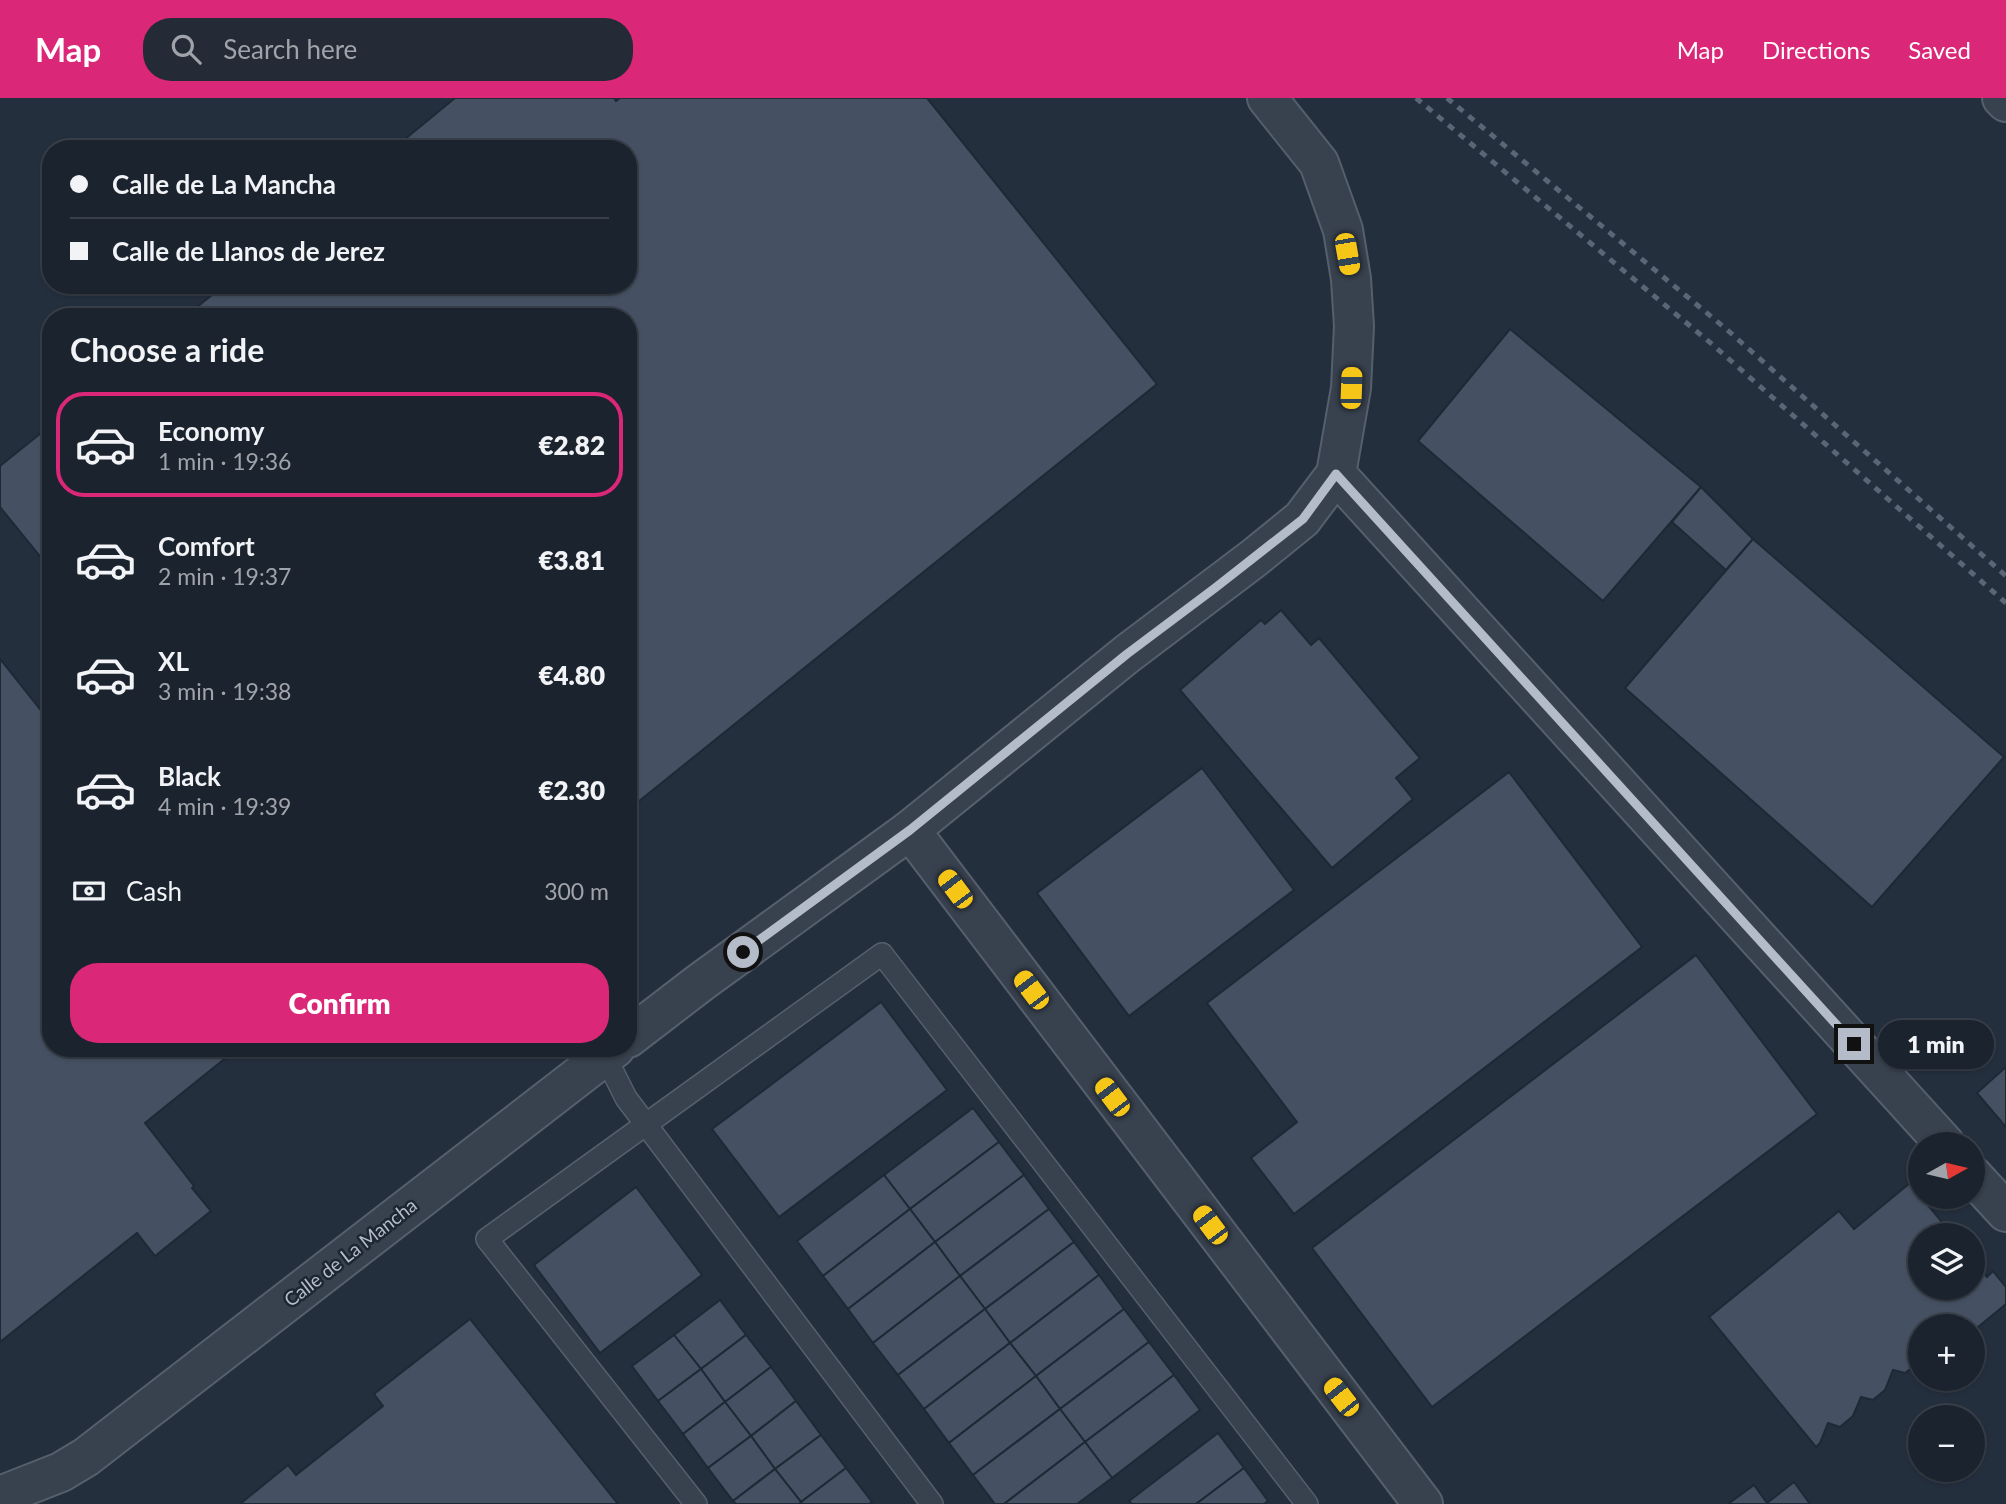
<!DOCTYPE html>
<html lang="en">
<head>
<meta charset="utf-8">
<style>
  :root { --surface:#1b232e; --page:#242b36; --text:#f1f3f6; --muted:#a0a4aa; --line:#39404a; --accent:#db2777 }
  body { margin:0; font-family:Lato,sans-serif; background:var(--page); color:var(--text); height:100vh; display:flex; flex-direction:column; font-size:26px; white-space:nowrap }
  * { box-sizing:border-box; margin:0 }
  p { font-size:23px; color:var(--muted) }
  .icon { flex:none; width:38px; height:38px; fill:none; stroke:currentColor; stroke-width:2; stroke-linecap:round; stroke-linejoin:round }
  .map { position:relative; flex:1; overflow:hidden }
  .side { position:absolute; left:42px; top:210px; width:595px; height:749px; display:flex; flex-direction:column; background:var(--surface); border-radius:28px; box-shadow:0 2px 5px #0004,0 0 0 2px var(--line) }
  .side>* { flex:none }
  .banner { position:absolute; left:42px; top:42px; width:595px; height:154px; border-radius:28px; box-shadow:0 2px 5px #0004,0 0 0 2px var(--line); display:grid; align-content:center; height:154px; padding:0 28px; background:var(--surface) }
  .needle { width:46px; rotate:82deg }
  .tools { position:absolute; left:1908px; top:1034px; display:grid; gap:14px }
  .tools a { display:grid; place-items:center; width:77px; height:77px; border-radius:50%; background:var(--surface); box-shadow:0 2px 5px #0004,0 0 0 2px var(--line); font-size:35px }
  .end { position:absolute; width:32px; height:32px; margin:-16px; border:9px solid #b4bcc9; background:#111; box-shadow:0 0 0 4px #111 }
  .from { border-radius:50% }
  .bubble { position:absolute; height:49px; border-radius:24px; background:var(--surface); box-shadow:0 2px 5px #0004,0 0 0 2px var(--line); font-size:23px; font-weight:800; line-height:49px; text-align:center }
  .car { position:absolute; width:21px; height:42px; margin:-21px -10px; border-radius:9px; box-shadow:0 0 5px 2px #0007; background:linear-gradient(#f5c518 24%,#345 0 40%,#f5c518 0 76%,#345 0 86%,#f5c518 0) }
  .banner b { display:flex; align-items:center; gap:24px; height:66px; font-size:26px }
  .banner b+b { border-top:2px solid var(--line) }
  .banner i { width:18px; height:18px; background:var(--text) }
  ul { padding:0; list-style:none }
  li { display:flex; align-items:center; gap:21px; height:105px; margin:0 14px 10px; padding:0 14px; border:4px solid transparent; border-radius:28px }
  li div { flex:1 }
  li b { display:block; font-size:26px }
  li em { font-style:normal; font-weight:800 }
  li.selected { border-color:var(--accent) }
  li>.icon { width:63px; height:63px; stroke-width:1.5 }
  h2 { padding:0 28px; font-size:32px; line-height:84px }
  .pay { display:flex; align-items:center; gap:18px; height:77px; padding:0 28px; font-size:26px }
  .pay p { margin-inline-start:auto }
  .cta { display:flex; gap:14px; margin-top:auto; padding:14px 28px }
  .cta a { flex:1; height:80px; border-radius:28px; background:var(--accent); color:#fff; font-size:28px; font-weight:800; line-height:80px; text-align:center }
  header { display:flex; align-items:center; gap:42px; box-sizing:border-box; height:98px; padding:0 35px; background:var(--accent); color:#fff }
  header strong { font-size:33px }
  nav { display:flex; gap:38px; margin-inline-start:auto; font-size:24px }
  .search { width:490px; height:63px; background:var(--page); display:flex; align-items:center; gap:18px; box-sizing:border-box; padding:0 24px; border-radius:28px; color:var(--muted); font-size:26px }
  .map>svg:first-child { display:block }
  .building { fill:#455162; stroke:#1f2835; stroke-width:2 }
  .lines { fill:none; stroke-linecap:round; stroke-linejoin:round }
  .lane-casing { stroke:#565f6c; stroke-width:24 }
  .street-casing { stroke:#565f6c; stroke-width:42 }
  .lane { stroke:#38414e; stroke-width:21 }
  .street { stroke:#38414e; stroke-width:38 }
  .rail { stroke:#5a6575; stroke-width:5; stroke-dasharray:7 7; stroke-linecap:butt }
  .route { stroke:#b4bcc9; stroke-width:9 }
  .labels { text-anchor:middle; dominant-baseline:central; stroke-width:5; stroke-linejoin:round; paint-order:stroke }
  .street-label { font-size:19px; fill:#b4bcc9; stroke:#1d2633 }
</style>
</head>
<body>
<header>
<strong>Map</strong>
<div class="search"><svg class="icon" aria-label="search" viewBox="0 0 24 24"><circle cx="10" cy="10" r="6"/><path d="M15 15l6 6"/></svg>Search here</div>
<nav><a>Map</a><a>Directions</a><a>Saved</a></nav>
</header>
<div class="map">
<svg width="2006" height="1406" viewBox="0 0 2006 1406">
  <rect width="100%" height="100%" fill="#242f3e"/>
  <g class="building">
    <polygon points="455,0 614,0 616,3 620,0 927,0 1157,286 628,712 628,219 185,219 224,187 628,187 628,51 393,51"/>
    <polygon points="1510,231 1701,389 1603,503 1418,343"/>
    <polygon points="51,327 51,472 0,409 0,368"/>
    <polygon points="1701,389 1753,441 1726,472 1672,424"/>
    <polygon points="1753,441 2004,659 1872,809 1625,590"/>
    <polygon points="1281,512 1311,547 1319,540 1420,660 1396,680 1413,701 1332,770 1180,592 1261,522 1265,526"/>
    <polygon points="0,561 51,625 51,950 238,950 145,1025 194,1088 192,1090 211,1113 155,1158 137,1135 0,1244"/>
    <polygon points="1202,670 1294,792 1129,918 1037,795"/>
    <polygon points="1509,674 1642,849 1294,1116 1251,1060 1297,1024 1207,905"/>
    <polygon points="1696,857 1817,1016 1432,1309 1312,1150"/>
    <polygon points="881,904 947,992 779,1119 712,1031"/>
    <polygon points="2006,969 2006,1029 1977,995"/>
    <polygon points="973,1010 999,1044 910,1111 884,1077"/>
    <polygon points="999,1044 1024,1077 935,1144 910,1111"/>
    <polygon points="884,1077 910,1111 823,1178 797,1143"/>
    <polygon points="1024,1077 1049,1111 960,1178 935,1144"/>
    <polygon points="1910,1085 1950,1134 1948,1138 1920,1138 1920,1190 1972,1190 1972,1161 1987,1179 1993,1173 2006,1189 2006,1206 1972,1234 1972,1228 1920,1228 1920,1259 1917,1266 1905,1275 1893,1272 1885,1292 1873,1302 1861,1299 1853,1318 1840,1329 1828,1325 1820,1345 1816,1349 1709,1219 1839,1113 1854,1131"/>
    <polygon points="636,1089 702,1177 600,1255 534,1167"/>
    <polygon points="910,1111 935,1144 848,1211 823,1178"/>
    <polygon points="1049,1111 1074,1144 985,1211 960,1178"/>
    <polygon points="935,1144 960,1178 873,1245 848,1211"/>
    <polygon points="1074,1144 1099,1177 1010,1245 985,1211"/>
    <polygon points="1099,1177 1124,1211 1036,1278 1010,1245"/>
    <polygon points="960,1178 985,1211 898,1277 873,1245"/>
    <polygon points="720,1202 746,1237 701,1271 674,1237"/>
    <polygon points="985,1211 1010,1245 924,1311 898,1277"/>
    <polygon points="1124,1211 1149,1244 1060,1311 1036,1278"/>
    <polygon points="470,1221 618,1406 240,1406 288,1367 296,1377 383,1308 374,1296"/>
    <polygon points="674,1237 701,1271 658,1303 632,1268"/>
    <polygon points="746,1237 771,1269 725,1304 701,1271"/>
    <polygon points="1149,1244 1174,1277 1085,1344 1060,1311"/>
    <polygon points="1010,1245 1036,1278 949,1345 924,1311"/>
    <polygon points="771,1269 796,1303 751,1338 725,1304"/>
    <polygon points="701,1271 725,1304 683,1336 658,1303"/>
    <polygon points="1174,1277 1200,1312 1112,1380 1085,1344"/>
    <polygon points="1036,1278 1060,1311 973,1377 949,1345"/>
    <polygon points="796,1303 821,1337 775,1371 751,1338"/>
    <polygon points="725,1304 751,1338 708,1370 683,1336"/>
    <polygon points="1060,1311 1085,1344 1004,1406 995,1406 973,1377"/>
    <polygon points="1218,1335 1244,1370 1196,1406 1132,1406 1129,1403"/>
    <polygon points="821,1337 846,1370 801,1404 775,1371"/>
    <polygon points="751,1338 775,1371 733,1403 708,1370"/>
    <polygon points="1085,1344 1112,1380 1077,1406 1004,1406"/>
    <polygon points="846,1370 872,1404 869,1406 802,1406 801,1404"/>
    <polygon points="1244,1370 1268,1403 1264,1406 1196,1406"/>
    <polygon points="775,1371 801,1404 799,1406 736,1406 733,1403"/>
    <polygon points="1794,1384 1810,1406 1728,1406 1754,1387 1767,1405"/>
  </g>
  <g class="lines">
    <defs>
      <g id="lane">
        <polyline points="605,958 626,1000 932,1406"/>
        <polyline points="696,1406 487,1141 882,856 1307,1406"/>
      </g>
      <g id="street">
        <polyline points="2002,0 2006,4"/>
        <polyline points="1336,376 1945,1046"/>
        <polyline points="910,732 1423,1406"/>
        <polyline points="628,940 701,884 910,732 1127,556 1254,460 1302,421 1336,376 1351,290 1354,228 1351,181 1343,132 1319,65 1267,0"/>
        <polyline points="1972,1077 2006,1114"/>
        <polyline points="0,1398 61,1374 86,1359 615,950"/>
      </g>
    </defs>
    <use href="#lane" class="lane-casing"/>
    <use href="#street" class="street-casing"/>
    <use href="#lane" class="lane"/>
    <use href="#street" class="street"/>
    <g class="rail">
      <polyline points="1416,0 1713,247 2006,505"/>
      <polyline points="1447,0 1725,230 2006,478"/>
    </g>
  </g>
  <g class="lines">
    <polyline class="route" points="743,854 910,732 1127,556 1215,490 1303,421 1336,376 1854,946"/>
  </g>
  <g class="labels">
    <g class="street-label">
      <text transform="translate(350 1154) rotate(-38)">Calle de La Mancha</text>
    </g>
  </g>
</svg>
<div class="tools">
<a><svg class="needle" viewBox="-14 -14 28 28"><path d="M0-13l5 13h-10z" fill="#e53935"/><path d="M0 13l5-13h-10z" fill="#a0a4aa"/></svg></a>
<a><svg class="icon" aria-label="layers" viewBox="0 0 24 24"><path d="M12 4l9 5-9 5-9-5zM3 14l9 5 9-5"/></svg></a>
<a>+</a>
<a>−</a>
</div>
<i class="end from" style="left:743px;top:854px"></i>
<i class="end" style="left:1854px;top:946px"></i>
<div class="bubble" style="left:1878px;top:922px;width:116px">1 min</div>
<i class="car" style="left:1347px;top:156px;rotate:170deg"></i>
<i class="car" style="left:1351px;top:290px;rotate:2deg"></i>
<i class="car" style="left:955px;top:791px;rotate:323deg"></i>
<i class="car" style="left:1031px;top:892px;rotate:323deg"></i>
<i class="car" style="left:1112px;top:999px;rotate:323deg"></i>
<i class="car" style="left:1210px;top:1127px;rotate:323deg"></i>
<i class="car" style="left:1341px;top:1299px;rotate:322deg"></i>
<div class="banner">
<b><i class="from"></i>Calle de La Mancha</b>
<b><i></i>Calle de Llanos de Jerez</b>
</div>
<section class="side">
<h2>Choose a ride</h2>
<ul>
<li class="selected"><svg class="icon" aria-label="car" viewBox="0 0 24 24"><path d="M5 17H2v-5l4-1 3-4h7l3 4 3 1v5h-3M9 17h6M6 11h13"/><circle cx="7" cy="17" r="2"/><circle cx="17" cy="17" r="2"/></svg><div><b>Economy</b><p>1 min · 19:36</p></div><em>€2.82</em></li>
<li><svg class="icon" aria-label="car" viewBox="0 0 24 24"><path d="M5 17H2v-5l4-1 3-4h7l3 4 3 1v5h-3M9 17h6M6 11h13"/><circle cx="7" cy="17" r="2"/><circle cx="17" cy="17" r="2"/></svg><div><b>Comfort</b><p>2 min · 19:37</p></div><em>€3.81</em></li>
<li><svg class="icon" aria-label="car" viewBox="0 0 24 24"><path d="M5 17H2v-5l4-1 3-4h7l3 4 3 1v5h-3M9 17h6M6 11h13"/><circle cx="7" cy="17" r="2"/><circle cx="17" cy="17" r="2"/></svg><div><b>XL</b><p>3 min · 19:38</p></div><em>€4.80</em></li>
<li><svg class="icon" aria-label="car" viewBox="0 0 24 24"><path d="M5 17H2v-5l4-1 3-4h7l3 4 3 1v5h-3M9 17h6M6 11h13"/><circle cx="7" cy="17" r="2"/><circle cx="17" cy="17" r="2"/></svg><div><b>Black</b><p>4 min · 19:39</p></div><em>€2.30</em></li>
</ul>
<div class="pay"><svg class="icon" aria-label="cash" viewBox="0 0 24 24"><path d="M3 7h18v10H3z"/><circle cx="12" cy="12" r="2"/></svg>Cash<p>300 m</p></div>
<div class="cta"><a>Confirm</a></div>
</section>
</div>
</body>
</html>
